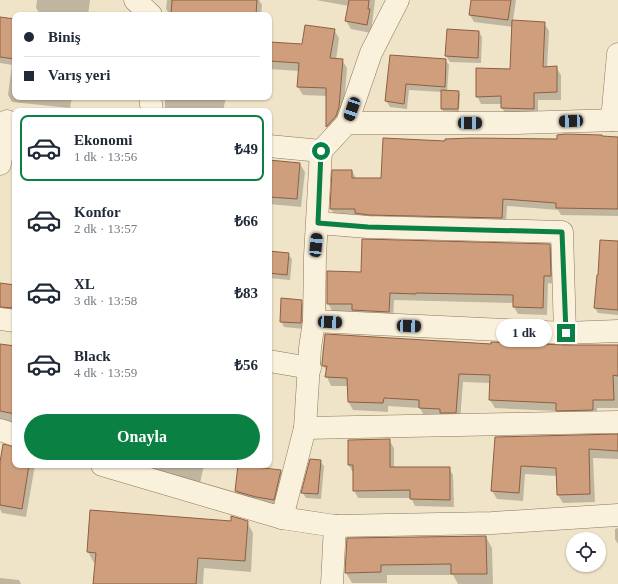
<!DOCTYPE html>
<html lang="tr">
<head>
<meta charset="utf-8">
<style>
  :root { --surface:#fff; --page:#f2f2f3; --text:#1f2937; --muted:#747a83; --line:#e0e1e3; --accent:#0b8043 }
  body { margin:0; font-family:Georgia,serif; background:var(--page); color:var(--text); height:100vh; display:flex; flex-direction:column; font-size:15px; white-space:nowrap }
  * { box-sizing:border-box; margin:0 }
  p { font-size:13px; color:var(--muted) }
  .icon { flex:none; width:22px; height:22px; fill:none; stroke:currentColor; stroke-width:2; stroke-linecap:round; stroke-linejoin:round }
  .map { position:relative; flex:1; overflow:hidden }
  .drawer { position:absolute; left:12px; top:108px; width:260px; height:360px; display:flex; flex-direction:column; background:var(--surface); border-radius:8px; box-shadow:0 1px 3px #0004 }
  .drawer>* { flex:none }
  .guide { position:absolute; left:12px; top:12px; width:260px; height:88px; border-radius:8px; box-shadow:0 1px 3px #0004; display:grid; align-content:center; height:88px; padding:0 12px; background:var(--surface) }
  .tools { position:absolute; left:566px; top:532px; display:grid; gap:8px }
  .tools a { display:grid; place-items:center; width:40px; height:40px; border-radius:50%; background:var(--surface); box-shadow:0 1px 3px #0004; font-size:20px }
  .end { position:absolute; width:18px; height:18px; margin:-9px; border:5px solid #0b8043; background:#fff; box-shadow:0 0 0 2px #fff }
  .from { border-radius:50% }
  .bubble { position:absolute; height:28px; border-radius:14px; background:var(--surface); box-shadow:0 1px 3px #0004; font-size:13px; font-weight:700; line-height:28px; text-align:center }
  .car { position:absolute; width:12px; height:24px; margin:-12px -6px; border-radius:5px; box-shadow:0 0 3px 1px #0007; background:linear-gradient(#222 24%,#8ab4d8 0 40%,#222 0 76%,#8ab4d8 0 86%,#222 0) }
  .guide b { display:flex; align-items:center; gap:14px; height:38px; font-size:15px }
  .guide b+b { border-top:1px solid var(--line) }
  .guide i { width:10px; height:10px; background:var(--text) }
  ul { padding:7px 0 0; list-style:none }
  li { display:flex; align-items:center; gap:12px; height:66px; margin:0 8px 6px; padding:0 4px; border:2px solid transparent; border-radius:8px }
  li div { flex:1 }
  li b { display:block; font-size:15px }
  li em { font-style:normal; font-weight:700 }
  li.active { border-color:var(--accent) }
  li>.icon { width:36px; height:36px; stroke-width:1.5 }
  .cta { display:flex; gap:8px; margin-top:auto; padding:8px 12px }
  .cta a { flex:1; height:46px; border-radius:24px; background:var(--accent); color:#fff; font-size:16px; font-weight:700; line-height:46px; text-align:center }
  .map>svg:first-child { display:block }
  .shadow { fill:#0003 }
  .building { fill:#cf9f7d; stroke:#8d5f41 }
  .lines { fill:none; stroke-linecap:round; stroke-linejoin:round }
  .minor-casing { stroke:#8d765c; stroke-width:23 }
  .minor { stroke:#faf1dc; stroke-width:22 }
  .route { stroke:#0b8043; stroke-width:5 }
</style>
</head>
<body>
<div class="map">
<svg width="618" height="584" viewBox="0 0 618 584">
  <rect width="100%" height="100%" fill="#f0e4c8"/>
  <g class="shadow">
    <polygon points="37,0 90,0 88,15 40,14 36,8"/>
    <polygon points="167,0 259,0 262,5 261,15 170,15 166,9"/>
    <polygon points="316,0 375,0 371,33 351,29 346,21 349,6"/>
    <polygon points="472,0 516,0 513,21 544,23 549,31 547,68 556,67 561,75 561,100 538,100 538,116 507,116 502,108 502,104 481,104 477,96 511,70 513,27 474,22 470,15"/>
    <polygon points="0,18 15,38 15,97 72,97 70,108 12,102 8,95 12,65 0,63"/>
    <polygon points="334,30 339,38 336,60 342,60 347,68 343,116 331,134 327,127 327,96 303,95 298,87 300,71 269,69 269,43 303,45"/>
    <polygon points="479,32 482,37 481,63 450,62 446,56"/>
    <polygon points="391,56 445,60 449,65 447,92 458,92 460,94 459,112 443,111 442,109 442,92 409,90 407,109 390,107 386,101"/>
    <polygon points="165,97 226,97 223,111 165,111"/>
    <polygon points="618,138 618,216 561,215 558,210 507,206 506,225 335,216 331,209 352,171 356,178 382,179 446,142"/>
    <polygon points="15,156 15,168 13,165"/>
    <polygon points="269,161 300,164 305,172 301,207 269,204"/>
    <polygon points="618,242 618,315 598,313 595,308"/>
    <polygon points="549,245 554,253 555,284 548,283 547,315 518,314 514,307 514,303 394,300 393,319 357,318 354,312 332,311 328,303 362,273"/>
    <polygon points="269,252 288,254 292,259 290,280 269,278"/>
    <polygon points="0,284 15,286 15,313 0,313"/>
    <polygon points="301,301 305,307 304,329 284,327 281,321"/>
    <polygon points="0,345 15,347 15,423 0,421"/>
    <polygon points="492,345 564,346 618,346 618,408 597,408 597,418 562,419 557,411 495,408 490,400 491,383 463,382 460,421 424,416 420,408 388,406 388,412 353,410 348,401 348,386 331,386 327,377 327,373 323,365"/>
    <polygon points="618,435 618,459 593,458 595,502 563,503 558,495 557,476 525,474 523,501 497,499 492,491 496,438"/>
    <polygon points="389,440 394,448 394,468 449,468 453,475 454,507 415,506 411,498 358,498 354,490 353,473 349,465 349,441"/>
    <polygon points="15,451 15,465 35,465 26,517 2,513 0,509 0,459"/>
    <polygon points="320,461 324,466 321,499 306,498 302,492"/>
    <polygon points="130,465 204,465 200,483"/>
    <polygon points="281,471 284,477 277,505 239,497 236,491"/>
    <polygon points="91,511 231,522 247,522 253,533 251,572 204,568 203,584 101,584 96,563 94,563 88,552"/>
    <polygon points="618,528 618,544 615,539 615,529"/>
    <polygon points="486,537 492,548 493,584 458,584 453,575 387,575 387,583 352,583 346,573"/>
    <polygon points="0,578 19,580 21,584 0,584"/>
  </g>
  <g class="building">
    <polygon points="172,0 257,0 256,15 171,15"/>
    <polygon points="349,0 369,0 368,9 370,9 367,25 345,21"/>
    <polygon points="471,0 511,0 508,20 469,15"/>
    <polygon points="0,17 15,19 15,59 0,57"/>
    <polygon points="512,20 545,22 543,67 557,66 557,92 534,93 534,109 501,108 501,96 476,97 476,68 510,69"/>
    <polygon points="305,25 335,29 330,58 343,59 339,107 336,116 326,127 326,88 297,87 299,63 269,61 269,42 302,44"/>
    <polygon points="447,29 479,31 478,58 445,56"/>
    <polygon points="390,55 446,59 445,87 406,84 404,104 385,101"/>
    <polygon points="441,90 459,91 458,109 441,109"/>
    <polygon points="565,134 602,135 602,136 618,137 618,209 556,208 556,203 503,199 502,218 369,215 355,213 355,209 330,209 332,170 352,170 352,178 381,178 383,138 445,141 445,139 471,138 557,139 557,135"/>
    <polygon points="269,160 300,163 297,199 269,197"/>
    <polygon points="362,239 550,244 551,276 544,276 543,308 513,307 513,295 416,293 416,294 390,293 389,312 352,310 352,304 327,304 327,271 361,272"/>
    <polygon points="600,240 618,241 618,310 594,308 597,275 598,275"/>
    <polygon points="269,251 289,253 287,275 269,273"/>
    <polygon points="0,283 15,285 15,308 0,307"/>
    <polygon points="281,298 302,300 301,323 280,322"/>
    <polygon points="325,334 491,344 491,342 564,345 618,345 618,376 613,375 614,400 593,400 593,410 556,411 556,403 489,400 490,375 459,374 456,413 440,413 440,409 419,408 419,400 384,398 383,403 348,402 347,378 325,377 327,366 322,366 322,363"/>
    <polygon points="0,344 15,346 15,414 0,411"/>
    <polygon points="618,434 618,451 589,449 590,494 557,495 556,468 521,466 519,493 491,491 495,437"/>
    <polygon points="390,439 390,467 450,467 450,500 410,499 410,490 353,491 353,465 348,465 348,440"/>
    <polygon points="3,444 15,447 15,465 29,465 22,509 0,505 0,462"/>
    <polygon points="310,459 321,460 318,494 301,493"/>
    <polygon points="238,465 281,470 274,500 256,497 235,491"/>
    <polygon points="90,510 231,521 231,516 248,521 245,561 198,558 196,584 93,584 96,553 87,552"/>
    <polygon points="486,536 487,574 451,574 451,564 381,565 381,572 345,573 347,538"/>
  </g>
  <g class="lines">
    <defs>
      <g id="minor">
        <polyline points="135,0 151,15"/>
        <polyline points="150,97 152,111"/>
        <polyline points="612,120 618,54"/>
        <polyline points="347,123 516,123 618,120"/>
        <polyline points="269,146 321,151"/>
        <polyline points="0,164 7,121"/>
        <polyline points="318,223 368,227 562,232 565,333"/>
        <polyline points="0,319 15,321"/>
        <polyline points="314,321 565,333 618,331"/>
        <polyline points="269,361 310,368"/>
        <polyline points="305,428 618,422"/>
        <polyline points="0,430 15,435"/>
        <polyline points="102,465 282,518 335,526 492,523 618,515"/>
        <polyline points="282,518 305,428 310,348 314,321 315,256 321,151 347,123 371,53 398,0"/>
        <polyline points="332,584 335,526"/>
      </g>
    </defs>
    <use href="#minor" class="minor-casing"/>
    <use href="#minor" class="minor"/>
  </g>
  <g class="lines">
    <polyline class="route" points="321,151 318,223 368,227 562,232 566,333"/>
  </g>
</svg>
<div class="tools">
<a><svg class="icon" aria-label="locate" viewBox="0 0 24 24"><circle cx="12" cy="12" r="6"/><path d="M12 2v4M12 18v4M2 12h4M18 12h4"/></svg></a>
</div>
<i class="end from" style="left:321px;top:151px"></i>
<i class="end" style="left:566px;top:333px"></i>
<div class="bubble" style="left:496px;top:319px;width:56px">1 dk</div>
<i class="car" style="left:352px;top:109px;rotate:199deg"></i>
<i class="car" style="left:571px;top:121px;rotate:268deg"></i>
<i class="car" style="left:470px;top:123px;rotate:90deg"></i>
<i class="car" style="left:316px;top:245px;rotate:5deg"></i>
<i class="car" style="left:330px;top:322px;rotate:93deg"></i>
<i class="car" style="left:409px;top:326px;rotate:92deg"></i>
<div class="guide">
<b><i class="from"></i>Biniş</b>
<b><i></i>Varış yeri</b>
</div>
<section class="drawer">
<ul>
<li class="active"><svg class="icon" aria-label="car" viewBox="0 0 24 24"><path d="M5 17H2v-5l4-1 3-4h7l3 4 3 1v5h-3M9 17h6M6 11h13"/><circle cx="7" cy="17" r="2"/><circle cx="17" cy="17" r="2"/></svg><div><b>Ekonomi</b><p>1 dk · 13:56</p></div><em>₺49</em></li>
<li><svg class="icon" aria-label="car" viewBox="0 0 24 24"><path d="M5 17H2v-5l4-1 3-4h7l3 4 3 1v5h-3M9 17h6M6 11h13"/><circle cx="7" cy="17" r="2"/><circle cx="17" cy="17" r="2"/></svg><div><b>Konfor</b><p>2 dk · 13:57</p></div><em>₺66</em></li>
<li><svg class="icon" aria-label="car" viewBox="0 0 24 24"><path d="M5 17H2v-5l4-1 3-4h7l3 4 3 1v5h-3M9 17h6M6 11h13"/><circle cx="7" cy="17" r="2"/><circle cx="17" cy="17" r="2"/></svg><div><b>XL</b><p>3 dk · 13:58</p></div><em>₺83</em></li>
<li><svg class="icon" aria-label="car" viewBox="0 0 24 24"><path d="M5 17H2v-5l4-1 3-4h7l3 4 3 1v5h-3M9 17h6M6 11h13"/><circle cx="7" cy="17" r="2"/><circle cx="17" cy="17" r="2"/></svg><div><b>Black</b><p>4 dk · 13:59</p></div><em>₺56</em></li>
</ul>
<div class="cta"><a>Onayla</a></div>
</section>
</div>
</body>
</html>
